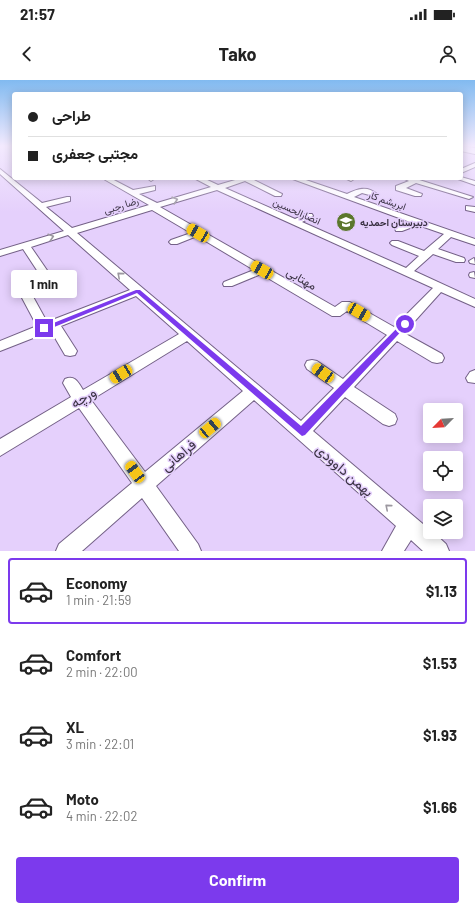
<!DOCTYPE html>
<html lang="en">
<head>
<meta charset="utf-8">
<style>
  :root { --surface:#fff; --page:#f2f2f2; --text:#222; --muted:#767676; --line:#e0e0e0; --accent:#7c3aed }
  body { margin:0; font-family:Barlow,Vazirmatn,sans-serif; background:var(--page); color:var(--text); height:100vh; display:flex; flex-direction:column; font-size:15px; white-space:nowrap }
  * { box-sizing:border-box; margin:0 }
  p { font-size:13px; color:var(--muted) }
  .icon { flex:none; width:22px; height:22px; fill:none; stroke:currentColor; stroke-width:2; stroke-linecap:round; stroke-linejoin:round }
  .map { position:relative; height:471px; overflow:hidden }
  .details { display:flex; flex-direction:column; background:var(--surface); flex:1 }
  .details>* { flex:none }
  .guide { position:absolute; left:12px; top:12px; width:451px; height:88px; border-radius:4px; box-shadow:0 2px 10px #0003; display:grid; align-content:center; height:88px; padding:0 16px; background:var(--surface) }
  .needle { width:26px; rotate:246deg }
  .controls { position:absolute; left:423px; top:323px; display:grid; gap:8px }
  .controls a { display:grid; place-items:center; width:40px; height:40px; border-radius:4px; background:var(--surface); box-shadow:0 2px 10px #0003; font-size:20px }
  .end { position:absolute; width:18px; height:18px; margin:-9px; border:5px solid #7c3aed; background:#fff; box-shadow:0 0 0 2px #fff }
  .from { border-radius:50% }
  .bubble { position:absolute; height:28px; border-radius:4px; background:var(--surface); box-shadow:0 2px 10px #0003; font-size:13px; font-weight:700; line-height:28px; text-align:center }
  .car { position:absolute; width:12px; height:24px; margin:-12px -6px; border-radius:5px; box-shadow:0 0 3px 1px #0007; background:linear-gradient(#f5c518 24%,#345 0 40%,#f5c518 0 76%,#345 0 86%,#f5c518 0) }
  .guide b { display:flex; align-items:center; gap:14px; height:38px; font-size:15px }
  .guide b+b { border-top:1px solid var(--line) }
  .guide i { width:10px; height:10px; background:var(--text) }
  ul { padding:7px 0 0; list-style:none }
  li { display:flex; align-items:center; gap:12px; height:66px; margin:0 8px 6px; padding:0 8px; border:2px solid transparent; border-radius:4px }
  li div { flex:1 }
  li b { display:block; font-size:15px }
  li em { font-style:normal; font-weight:700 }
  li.selected { border-color:var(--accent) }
  li>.icon { width:36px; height:36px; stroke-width:1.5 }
  .primary-button { display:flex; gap:8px; margin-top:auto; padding:8px 16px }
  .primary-button a { flex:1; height:46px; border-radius:4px; background:var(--accent); color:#fff; font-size:16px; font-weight:700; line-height:46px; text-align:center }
  .status { display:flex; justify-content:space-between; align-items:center; height:28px; padding:0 20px; background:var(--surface); direction:ltr }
  .status svg { height:11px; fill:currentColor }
  header { display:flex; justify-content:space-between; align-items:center; height:52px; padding:0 16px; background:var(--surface); font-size:18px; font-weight:700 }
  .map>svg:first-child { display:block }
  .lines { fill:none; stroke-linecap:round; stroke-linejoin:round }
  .minor-casing { stroke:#746187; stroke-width:2 }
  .primary-casing { stroke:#746187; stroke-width:2 }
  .minor { fill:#fff; fill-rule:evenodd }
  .primary { fill:#fff; fill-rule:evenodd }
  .oneway { stroke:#9c98a0 }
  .route { fill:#7c3aed }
  .labels { text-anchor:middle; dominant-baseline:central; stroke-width:3; stroke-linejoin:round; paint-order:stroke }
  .far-street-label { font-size:10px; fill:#393142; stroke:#e5d0fc }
  .far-poi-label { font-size:10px; font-weight:bold; fill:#393142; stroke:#e5d0fc; text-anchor:start }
  .street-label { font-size:12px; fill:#393142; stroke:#e5d0fc }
  .near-street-label { font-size:14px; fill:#393142; stroke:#e5d0fc }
</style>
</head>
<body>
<div class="status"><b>21:57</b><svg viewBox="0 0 49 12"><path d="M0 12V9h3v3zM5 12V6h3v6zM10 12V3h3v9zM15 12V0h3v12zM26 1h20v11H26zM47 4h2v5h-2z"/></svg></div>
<header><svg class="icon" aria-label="back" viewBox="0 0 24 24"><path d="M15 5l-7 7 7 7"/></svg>Tako<svg class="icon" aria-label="person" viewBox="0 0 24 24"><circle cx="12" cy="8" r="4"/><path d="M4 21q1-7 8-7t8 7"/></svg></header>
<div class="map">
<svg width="475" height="471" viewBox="0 0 475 471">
  <rect width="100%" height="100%" fill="#e5d0fc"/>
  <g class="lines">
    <defs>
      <g id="minor">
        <polygon points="475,83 475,87 461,93 461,89"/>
        <path d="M0 89 42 123 67 117H70V121L46 127 72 148 149 125 102 98H110L133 110 155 106V110L139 114 157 123 211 107 194 98H203L218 105 242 98H252V99L282 114 281 116H275L245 101 225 108 295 139 306 134H312L313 136 302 142 406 188 419 176 392 165 390 163 392 161H398L424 171 444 154 418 145 402 151H396L395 149 396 147 410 142 290 98H300L347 114C357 109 367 105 377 114L373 116 362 113 354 117 475 159V165L451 157 438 169 464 178 465 180 464 182H456L433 174 414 191 475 219V227L441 212 404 253 442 274 444 278 442 282 437 283 432 282 397 261 354 307 395 334 397 339 395 344 389 346 383 344 345 317 313 351 430 450V452H433L446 464 449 471H423L411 460 404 471H382L396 446 254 320 156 406 198 464 201 471H179L142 418 82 471H56L59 464 132 403 79 328 0 376V359L71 317 63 303 65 299C75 295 78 302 83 310L179 254 136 216 61 246 77 271 75 275 70 276 65 275 51 251 0 271V261L37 246 21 216 23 213H31L47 242 130 210 68 155 31 167 53 199 52 201H44L23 169 0 176V170L64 151 0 94ZM217 110 433 208 394 247 350 222H342L335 227 160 127ZM152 130 191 153 171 160 169 162 171 164H177L197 156 254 190 224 202 223 204 224 206H232L261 194 332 236H340L347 231 387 255 343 299 317 281 312 280 307 281 305 285 307 289 334 308 301 341 77 153ZM187 261 243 311 145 392 91 320Z"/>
        <polygon points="461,97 475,101 475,105 455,98 461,98"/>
        <polygon points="147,98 154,98 154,99 151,101"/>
        <polygon points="345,98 354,98 354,99 351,101"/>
        <polygon points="403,98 413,98 473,117 469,119 416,103 406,108 422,114 421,116 415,116 396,110 396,106 409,101"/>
        <polygon points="466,126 475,127 475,132 466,130"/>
        <polygon points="474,178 475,184 470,183 469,181"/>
        <polygon points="474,192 475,198 470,197 469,195 470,193"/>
        <polygon points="475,290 475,303 468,302 466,298 470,292"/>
      </g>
      <polygon id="primary" points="461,66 475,68 475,74 461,71"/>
    </defs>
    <use href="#minor" class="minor-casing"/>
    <use href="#primary" class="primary-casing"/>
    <use href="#minor" class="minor"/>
    <use href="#primary" class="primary"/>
  </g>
  <defs><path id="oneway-chevron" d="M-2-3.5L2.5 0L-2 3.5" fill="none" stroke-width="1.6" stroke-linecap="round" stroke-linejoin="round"/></defs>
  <g class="oneway">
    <use href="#oneway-chevron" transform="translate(175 120) rotate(-16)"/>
    <use href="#oneway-chevron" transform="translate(51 157) rotate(-17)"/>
    <use href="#oneway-chevron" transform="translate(120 195) rotate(-139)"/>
    <use href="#oneway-chevron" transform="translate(388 427) rotate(-139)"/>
  </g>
  <linearGradient id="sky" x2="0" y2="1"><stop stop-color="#81baf0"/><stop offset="0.5" stop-color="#f3eafe"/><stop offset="1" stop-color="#f3eafe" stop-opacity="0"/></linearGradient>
  <rect width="475" height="132" fill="url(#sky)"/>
  <polygon class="route" points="136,210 140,210 301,346 402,243 405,242 408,244 305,355 302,356 137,213 47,250 44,250 41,248"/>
  <defs>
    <symbol id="school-disc" viewBox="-11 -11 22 22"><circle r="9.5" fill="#5b772c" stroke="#e5d0fc"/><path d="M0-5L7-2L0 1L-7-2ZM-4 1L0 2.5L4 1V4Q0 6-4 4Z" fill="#fff"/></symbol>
  </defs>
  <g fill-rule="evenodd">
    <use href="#school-disc" x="335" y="131" width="22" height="22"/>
  </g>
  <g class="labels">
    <g class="far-street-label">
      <text transform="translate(387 120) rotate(19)">ابریشم کار</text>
      <text transform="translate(121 125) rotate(-17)">رضا رجبی</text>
      <text transform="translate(297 131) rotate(24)">انصارالحسین</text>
    </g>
    <g class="far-poi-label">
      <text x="360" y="142">دبیرستان احمدیه</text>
    </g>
    <g class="street-label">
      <text transform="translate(302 198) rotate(30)">مهتابی</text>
    </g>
    <g class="near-street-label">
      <text transform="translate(83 317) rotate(-31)">ورچه</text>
      <text transform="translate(178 375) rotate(-40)">فراهانی</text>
      <text transform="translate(345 390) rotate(41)">بهمن داوودی</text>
    </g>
  </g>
</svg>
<div class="controls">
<a><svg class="needle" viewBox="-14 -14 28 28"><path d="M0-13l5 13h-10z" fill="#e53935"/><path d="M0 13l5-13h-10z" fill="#767676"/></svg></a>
<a><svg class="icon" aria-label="locate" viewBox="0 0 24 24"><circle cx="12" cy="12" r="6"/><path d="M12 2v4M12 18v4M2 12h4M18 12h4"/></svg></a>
<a><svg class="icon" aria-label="layers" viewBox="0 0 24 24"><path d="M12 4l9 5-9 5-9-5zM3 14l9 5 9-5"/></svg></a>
</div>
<i class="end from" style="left:405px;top:244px"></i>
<i class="end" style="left:44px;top:248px"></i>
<div class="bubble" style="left:11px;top:190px;width:66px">1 min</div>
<i class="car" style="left:198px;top:153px;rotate:300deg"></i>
<i class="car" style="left:262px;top:190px;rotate:300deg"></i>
<i class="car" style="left:359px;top:232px;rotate:120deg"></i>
<i class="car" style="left:323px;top:293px;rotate:305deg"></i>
<i class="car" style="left:121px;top:294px;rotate:239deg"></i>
<i class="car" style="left:210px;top:348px;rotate:50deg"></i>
<i class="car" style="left:135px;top:392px;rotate:324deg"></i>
<div class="guide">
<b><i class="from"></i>طراحی</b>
<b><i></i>مجتبی جعفری</b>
</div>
</div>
<section class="details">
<ul>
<li class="selected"><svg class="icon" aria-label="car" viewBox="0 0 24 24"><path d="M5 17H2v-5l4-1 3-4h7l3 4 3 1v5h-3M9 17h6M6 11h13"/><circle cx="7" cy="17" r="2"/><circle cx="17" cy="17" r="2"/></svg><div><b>Economy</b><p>1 min · 21:59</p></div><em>$1.13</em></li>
<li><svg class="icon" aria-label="car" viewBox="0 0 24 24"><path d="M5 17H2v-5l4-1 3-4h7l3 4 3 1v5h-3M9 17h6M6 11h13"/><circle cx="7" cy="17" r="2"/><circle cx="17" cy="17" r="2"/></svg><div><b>Comfort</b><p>2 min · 22:00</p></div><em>$1.53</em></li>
<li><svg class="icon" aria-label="car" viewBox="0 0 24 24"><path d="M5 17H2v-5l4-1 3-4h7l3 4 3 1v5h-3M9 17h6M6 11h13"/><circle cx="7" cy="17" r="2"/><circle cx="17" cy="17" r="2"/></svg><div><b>XL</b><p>3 min · 22:01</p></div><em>$1.93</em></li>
<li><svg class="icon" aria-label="car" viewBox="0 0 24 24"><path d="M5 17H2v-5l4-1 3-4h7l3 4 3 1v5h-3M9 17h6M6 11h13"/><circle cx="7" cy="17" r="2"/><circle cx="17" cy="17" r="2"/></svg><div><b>Moto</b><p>4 min · 22:02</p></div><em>$1.66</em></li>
</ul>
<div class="primary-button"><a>Confirm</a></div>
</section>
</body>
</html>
